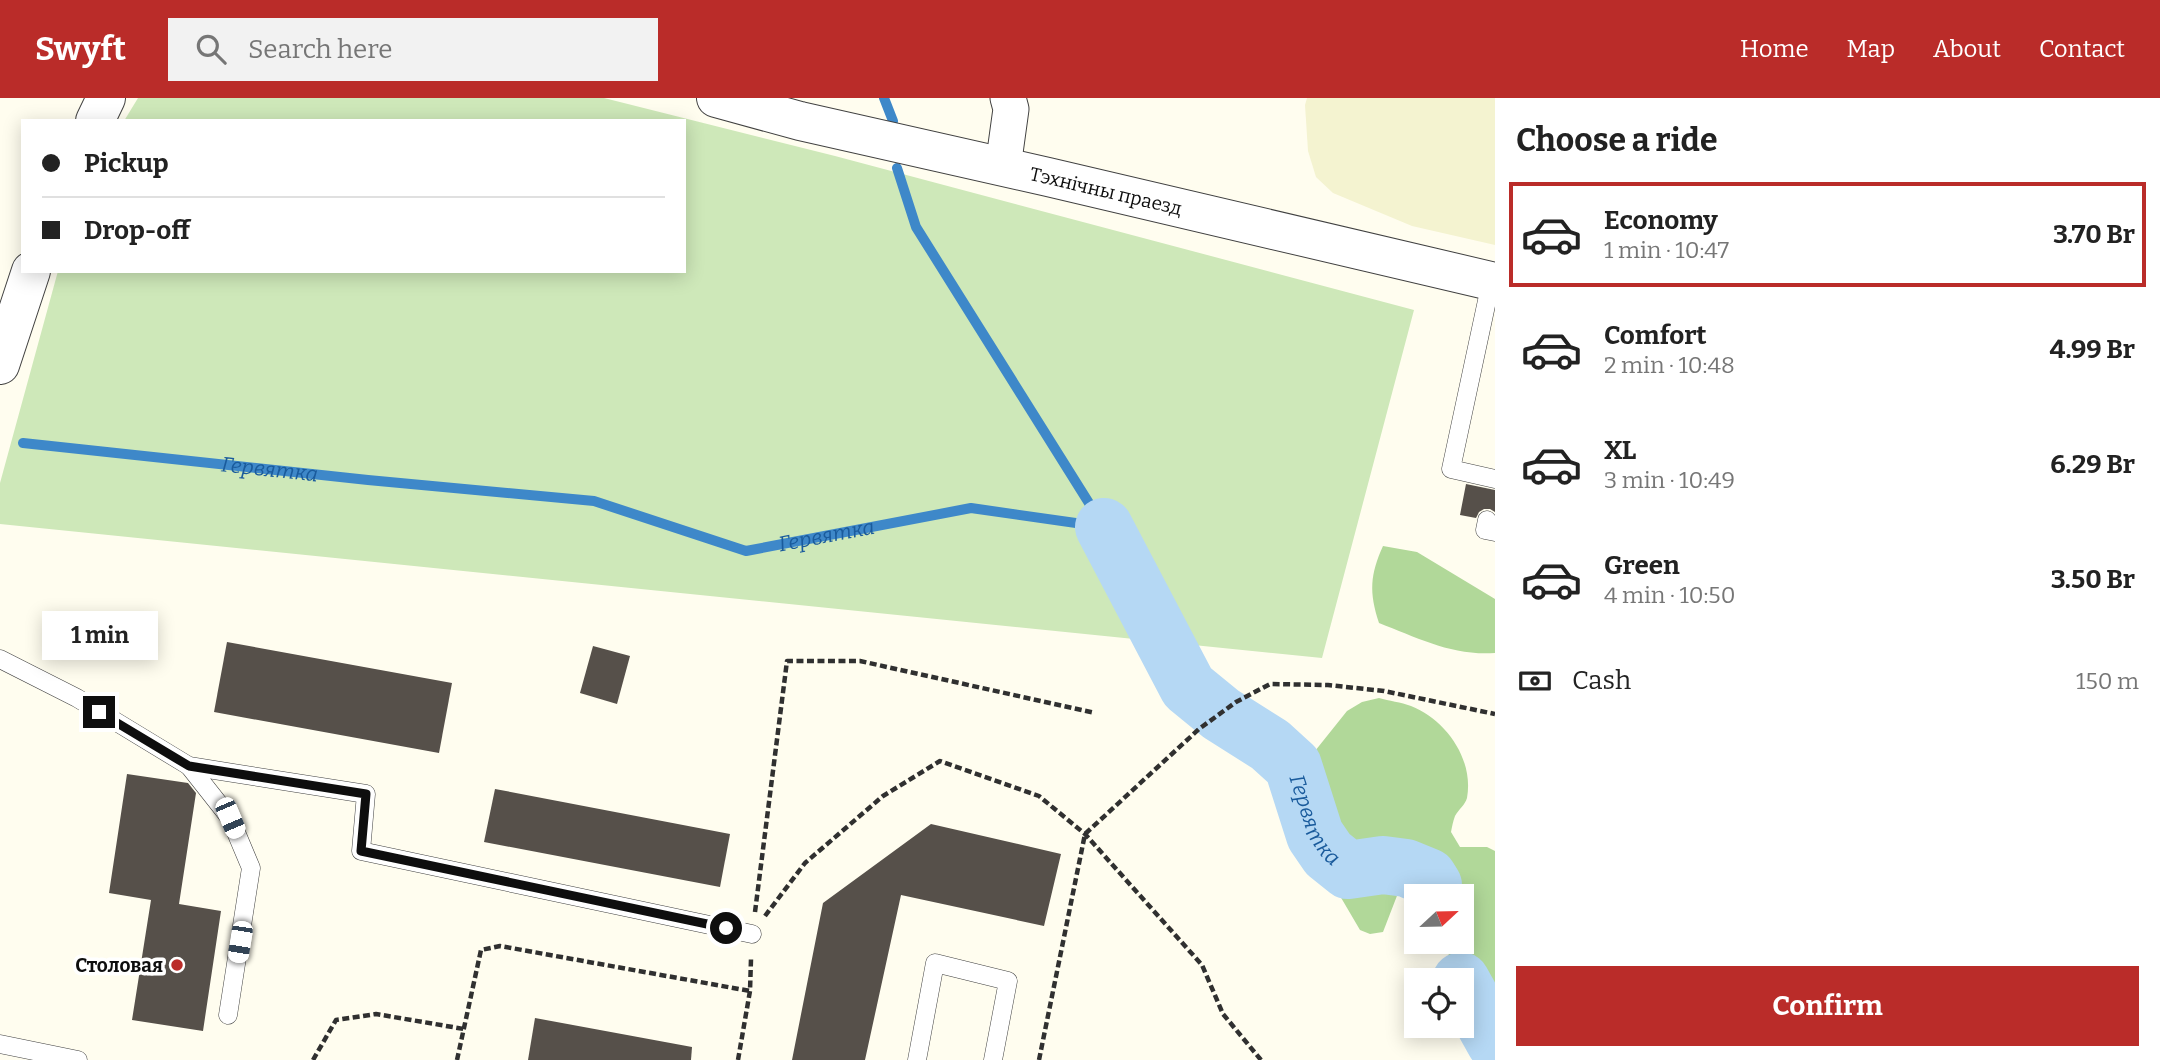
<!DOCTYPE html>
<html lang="en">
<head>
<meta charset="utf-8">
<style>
  :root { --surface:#fff; --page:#f2f2f2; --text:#222; --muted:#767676; --line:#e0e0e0; --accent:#ba2c29 }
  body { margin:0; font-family:Bitter,serif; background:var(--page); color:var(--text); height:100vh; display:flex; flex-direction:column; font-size:26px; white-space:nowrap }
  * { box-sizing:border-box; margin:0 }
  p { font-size:23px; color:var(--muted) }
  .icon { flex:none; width:38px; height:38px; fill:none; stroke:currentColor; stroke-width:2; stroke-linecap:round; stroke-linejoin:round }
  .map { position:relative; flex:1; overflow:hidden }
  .panel { display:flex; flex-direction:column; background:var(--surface); width:665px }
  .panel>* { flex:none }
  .banner { position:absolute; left:21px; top:21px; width:665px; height:154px; border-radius:0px; box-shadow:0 4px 18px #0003; display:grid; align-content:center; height:154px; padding:0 21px; background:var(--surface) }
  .needle { width:46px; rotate:68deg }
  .tools { position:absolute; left:1404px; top:786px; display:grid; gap:14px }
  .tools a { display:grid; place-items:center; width:70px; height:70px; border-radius:0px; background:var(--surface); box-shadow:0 4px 18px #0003; font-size:35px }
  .end { position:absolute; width:32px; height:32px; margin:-16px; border:9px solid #0e0e0e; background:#fff; box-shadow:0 0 0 4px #fff }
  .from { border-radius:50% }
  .bubble { position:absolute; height:49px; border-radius:0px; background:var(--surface); box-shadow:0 4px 18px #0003; font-size:23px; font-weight:700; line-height:49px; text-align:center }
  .car { position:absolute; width:21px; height:42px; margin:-21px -10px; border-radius:9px; box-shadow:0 0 5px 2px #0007; background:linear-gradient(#fff 24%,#345 0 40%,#fff 0 76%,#345 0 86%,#fff 0) }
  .banner b { display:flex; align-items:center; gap:24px; height:66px; font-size:26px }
  .banner b+b { border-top:2px solid var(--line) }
  .banner i { width:18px; height:18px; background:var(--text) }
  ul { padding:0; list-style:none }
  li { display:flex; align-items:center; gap:21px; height:105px; margin:0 14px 10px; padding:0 7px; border:4px solid transparent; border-radius:0px }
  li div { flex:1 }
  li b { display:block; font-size:26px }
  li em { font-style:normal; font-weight:700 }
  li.active { border-color:var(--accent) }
  li>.icon { width:63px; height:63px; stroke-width:1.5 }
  h2 { padding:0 21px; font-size:32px; line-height:84px }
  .pay { display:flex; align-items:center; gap:18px; height:77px; padding:0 21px; font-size:26px }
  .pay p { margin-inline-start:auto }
  .primary-button { display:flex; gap:14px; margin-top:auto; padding:14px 21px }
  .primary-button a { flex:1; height:80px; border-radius:0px; background:var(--accent); color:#fff; font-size:28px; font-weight:700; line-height:80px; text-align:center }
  header { display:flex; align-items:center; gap:42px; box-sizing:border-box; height:98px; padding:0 35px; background:var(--accent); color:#fff }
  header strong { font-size:33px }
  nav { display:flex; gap:38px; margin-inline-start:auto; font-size:24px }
  .search { width:490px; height:63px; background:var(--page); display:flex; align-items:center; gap:18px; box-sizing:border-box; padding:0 24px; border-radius:0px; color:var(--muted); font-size:26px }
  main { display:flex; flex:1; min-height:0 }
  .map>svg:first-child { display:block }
  .farmland { fill:#f4f3d0 }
  .green { fill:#cee8b9 }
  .forest { fill:#b1d899 }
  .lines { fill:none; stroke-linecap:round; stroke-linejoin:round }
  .stream { stroke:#3e88c9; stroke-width:10 }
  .river { stroke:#b5d8f4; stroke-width:58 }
  .building { fill:#56504a }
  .service-casing { stroke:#414141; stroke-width:19 }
  .minor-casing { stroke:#414141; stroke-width:37 }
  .tertiary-casing { stroke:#414141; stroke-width:40 }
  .path { stroke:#303030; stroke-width:4.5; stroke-dasharray:7 3.5; stroke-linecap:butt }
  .service { stroke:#fff; stroke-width:18 }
  .minor { stroke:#fff; stroke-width:35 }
  .tertiary { stroke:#fff; stroke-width:38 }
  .route { stroke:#0e0e0e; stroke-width:9 }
  .poi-dot { fill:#ba2c29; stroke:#fff; stroke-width:2.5 }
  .labels { text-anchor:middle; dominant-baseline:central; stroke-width:7; stroke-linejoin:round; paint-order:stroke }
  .street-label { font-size:19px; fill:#0e0e0e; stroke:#fff }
  .poi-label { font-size:19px; font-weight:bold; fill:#0e0e0e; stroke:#fff; text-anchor:end }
  .water-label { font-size:21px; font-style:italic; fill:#1a5b9c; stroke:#fff }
</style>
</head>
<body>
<header>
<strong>Swyft</strong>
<div class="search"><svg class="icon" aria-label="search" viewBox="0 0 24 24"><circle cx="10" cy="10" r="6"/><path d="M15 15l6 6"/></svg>Search here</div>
<nav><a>Home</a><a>Map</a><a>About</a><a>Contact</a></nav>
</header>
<main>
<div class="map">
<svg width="1495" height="962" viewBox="0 0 1495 962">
  <rect width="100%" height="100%" fill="#fffdef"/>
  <polygon class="farmland" points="1307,0 1495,0 1495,147 1412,128 1333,95 1316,79 1308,53 1305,7"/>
  <polygon class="green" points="138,0 604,0 835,58 1414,212 1322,560 0,426 0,385 58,173 684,173 684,23 124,23"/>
  <g class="forest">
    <path d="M1383 448 1417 454 1495 501V555C1452 558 1418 540 1379 525 1369 494 1370 477 1383 448Z"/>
    <path d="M1379 600C1389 603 1401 604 1411 608 1446 622 1474 661 1467 700 1465 707 1459 711 1455 718 1453 723 1452 729 1451 734L1460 749H1487L1495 753V962H1492L1483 944 1461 916V882H1442L1452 844H1461V798H1458L1452 790 1431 777 1414 780 1400 790 1383 834 1370 836 1360 832 1333 786 1303 745 1283 698 1288 681 1304 658 1315 653 1347 613 1362 604Z"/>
  </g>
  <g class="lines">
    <g class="stream">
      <polyline points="884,0 893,23"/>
      <polyline points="897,70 916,129 1104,429"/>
      <path id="s1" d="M23 345 368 382 594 403 746 453 971 410 1104 429"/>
    </g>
    <g class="river">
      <path id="s2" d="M1104 429 1188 589 1221 616 1270 647 1293 668 1315 737 1328 756 1348 772 1383 767 1406 770 1428 779 1433 787V798"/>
      <polyline points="1461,883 1495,944"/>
    </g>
  </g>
  <g class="building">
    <polygon points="1466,386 1495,392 1495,414 1490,411 1484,411 1479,414 1476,420 1460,417"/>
    <polygon points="227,544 452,585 439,655 214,614"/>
    <polygon points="593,548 630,558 617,606 580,595"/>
    <polygon points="127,676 188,685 196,695 179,806 221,813 203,933 132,922 151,802 109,795"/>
    <polygon points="495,691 730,736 720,789 484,744"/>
    <polygon points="931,726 1061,756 1044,828 901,797 865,962 792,962 823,805"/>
    <polygon points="535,920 692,949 691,962 528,962"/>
  </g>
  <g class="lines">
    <defs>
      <g id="service">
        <polyline points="1491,184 1451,371 1495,381"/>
        <polyline points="1487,422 1485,432 1495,434"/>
        <polyline points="0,561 77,600 189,668 366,696 361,753 752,836"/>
        <polyline points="189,668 230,720 251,770 228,917"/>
        <polyline points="0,946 78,962"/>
        <polyline points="917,962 935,865 1008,883 993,962"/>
      </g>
      <polyline id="minor" points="1003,69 1011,11 1008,0"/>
      <g id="tertiary">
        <path id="s3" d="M716 0 800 23 1048 79 1495 184"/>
        <polyline points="95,23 106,0"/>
        <polyline points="0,267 31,173"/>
      </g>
    </defs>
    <use href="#service" class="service-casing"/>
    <use href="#minor" class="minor-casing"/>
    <use href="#tertiary" class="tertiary-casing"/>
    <g class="path">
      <polyline points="755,814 787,563 860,563 1095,615"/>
      <polyline points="765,818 805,765 883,698 940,663 1039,698 1085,736 1202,867 1223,916 1261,962"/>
      <polyline points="313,962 336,922 376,916 464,931"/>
      <polyline points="457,962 481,852 500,848 750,893"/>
      <polyline points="738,962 750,893 751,861"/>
      <polyline points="1039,962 1085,736 1199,631 1236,604 1270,586 1328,587 1384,593 1495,616"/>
    </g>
    <use href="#service" class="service"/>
    <use href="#minor" class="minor"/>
    <use href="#tertiary" class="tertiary"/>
  </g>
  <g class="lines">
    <polyline class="route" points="99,614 189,668 366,696 361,753 726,830"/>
  </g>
  <circle class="poi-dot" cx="177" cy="867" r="7"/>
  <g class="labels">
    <g class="street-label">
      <text stroke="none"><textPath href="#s3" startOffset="401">Тэхнічны праезд</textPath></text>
    </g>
    <g class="poi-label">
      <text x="163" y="867">Столовая</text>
    </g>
    <g class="water-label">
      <text stroke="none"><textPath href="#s1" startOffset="248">Гервятка</textPath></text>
      <text stroke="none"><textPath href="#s1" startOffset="816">Гервятка</textPath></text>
      <text stroke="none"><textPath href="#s2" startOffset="371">Гервятка</textPath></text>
    </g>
  </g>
</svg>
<div class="tools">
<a><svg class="needle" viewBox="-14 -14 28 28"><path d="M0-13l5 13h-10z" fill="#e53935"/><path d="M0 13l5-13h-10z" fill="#767676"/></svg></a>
<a><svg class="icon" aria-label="locate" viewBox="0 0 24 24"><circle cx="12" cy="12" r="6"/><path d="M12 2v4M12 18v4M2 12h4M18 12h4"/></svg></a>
</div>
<i class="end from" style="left:726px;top:830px"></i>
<i class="end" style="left:99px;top:614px"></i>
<div class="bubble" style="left:42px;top:513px;width:116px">1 min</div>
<i class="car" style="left:230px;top:720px;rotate:157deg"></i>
<i class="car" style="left:240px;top:844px;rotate:189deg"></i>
<div class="banner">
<b><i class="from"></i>Pickup</b>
<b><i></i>Drop-off</b>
</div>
</div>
<section class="panel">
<h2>Choose a ride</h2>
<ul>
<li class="active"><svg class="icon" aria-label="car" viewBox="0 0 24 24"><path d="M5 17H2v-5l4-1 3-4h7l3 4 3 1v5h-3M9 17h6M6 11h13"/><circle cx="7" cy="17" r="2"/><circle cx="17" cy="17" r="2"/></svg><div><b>Economy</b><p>1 min · 10:47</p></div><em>3.70 Br</em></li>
<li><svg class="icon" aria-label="car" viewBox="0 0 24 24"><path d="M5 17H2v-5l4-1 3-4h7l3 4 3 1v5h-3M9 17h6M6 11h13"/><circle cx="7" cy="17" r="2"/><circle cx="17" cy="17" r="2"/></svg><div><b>Comfort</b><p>2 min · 10:48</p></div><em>4.99 Br</em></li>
<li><svg class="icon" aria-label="car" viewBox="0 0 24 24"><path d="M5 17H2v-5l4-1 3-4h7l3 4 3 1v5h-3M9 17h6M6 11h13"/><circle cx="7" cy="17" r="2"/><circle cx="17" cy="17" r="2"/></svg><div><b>XL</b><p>3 min · 10:49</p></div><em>6.29 Br</em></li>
<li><svg class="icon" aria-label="car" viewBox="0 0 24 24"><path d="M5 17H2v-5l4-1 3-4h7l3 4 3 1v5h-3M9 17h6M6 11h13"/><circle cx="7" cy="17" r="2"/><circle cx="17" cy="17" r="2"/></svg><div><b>Green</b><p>4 min · 10:50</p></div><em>3.50 Br</em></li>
</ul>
<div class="pay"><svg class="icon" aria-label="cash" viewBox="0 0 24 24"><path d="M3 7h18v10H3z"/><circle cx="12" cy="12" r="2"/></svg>Cash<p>150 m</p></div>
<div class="primary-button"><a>Confirm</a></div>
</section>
</main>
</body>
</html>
